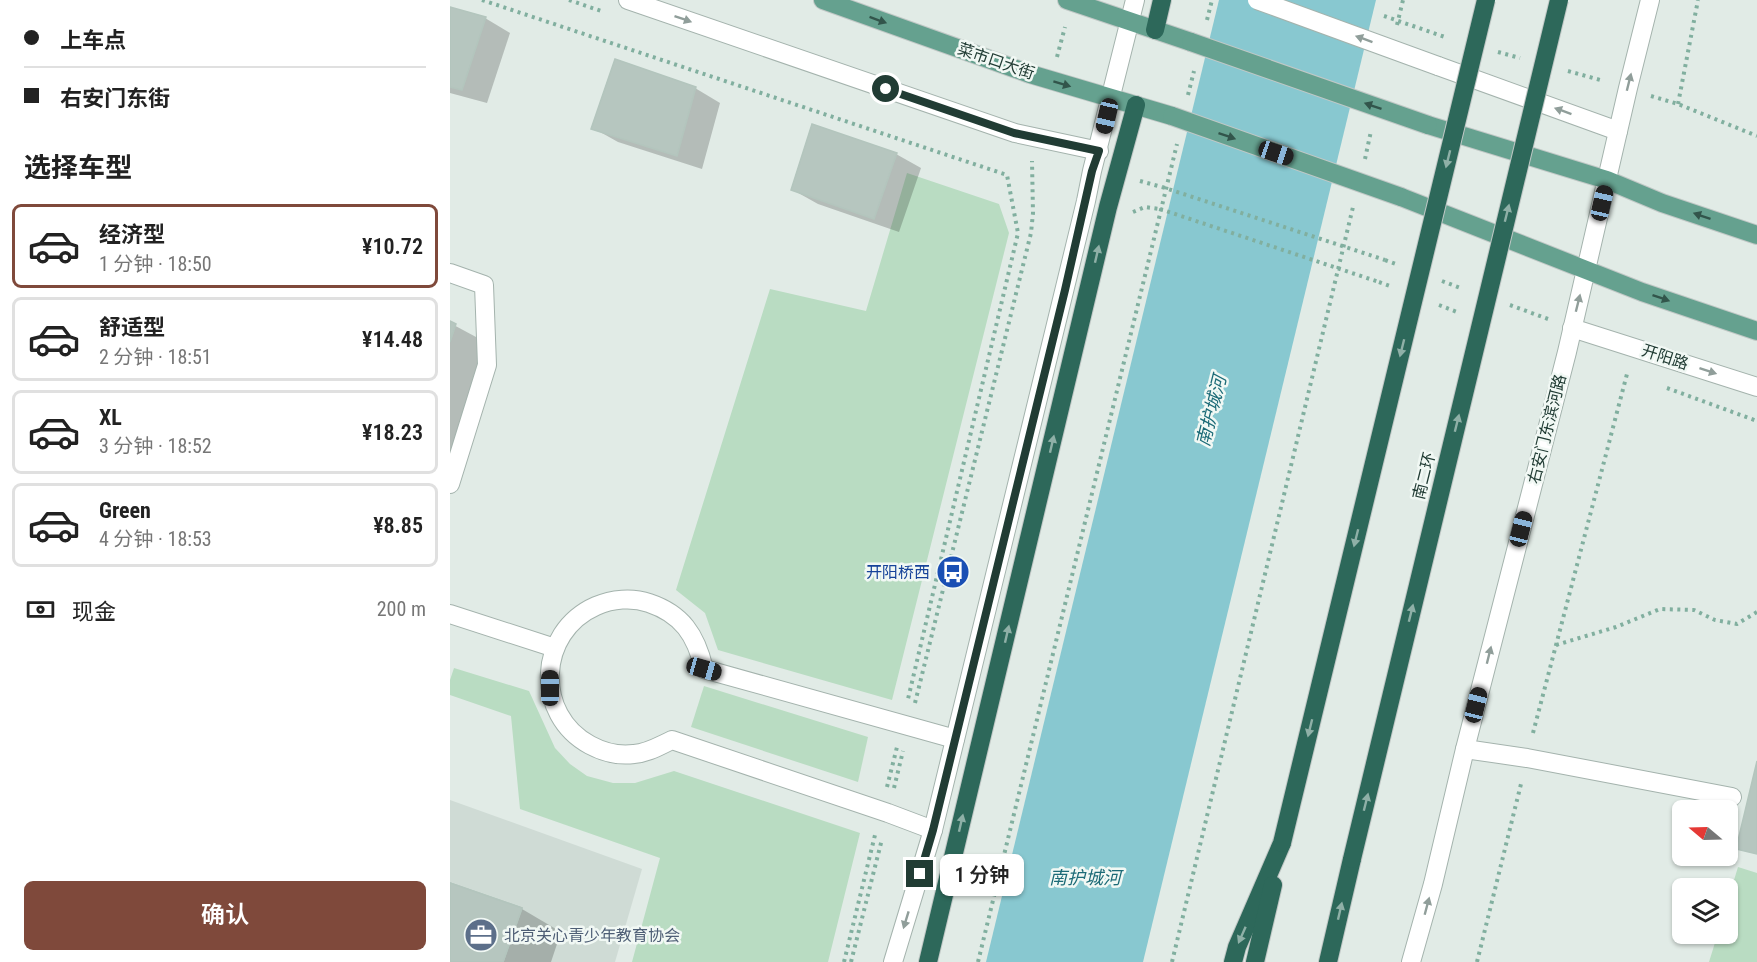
<!DOCTYPE html>
<html lang="zh">
<head>
<meta charset="utf-8">
<style>
  :root { --surface:#fff; --page:#f6f6f6; --text:#222; --muted:#767676; --line:#e0e0e0; --accent:#7f493b }
  body { margin:0; font-family:"Roboto Condensed","Noto Sans SC",sans-serif; background:var(--page); color:var(--text); height:100vh; display:flex; flex-direction:column; font-size:22px; white-space:nowrap }
  * { box-sizing:border-box; margin:0 }
  p { font-size:20px; color:var(--muted) }
  .icon { flex:none; width:33px; height:33px; fill:none; stroke:currentColor; stroke-width:2; stroke-linecap:round; stroke-linejoin:round }
  .map { position:relative; flex:1; overflow:hidden }
  .sheet { display:flex; flex-direction:column; background:var(--surface); width:450px }
  .sheet>* { flex:none }
  .top-card { display:grid; align-content:center; height:132px; padding:0 24px; background:var(--surface) }
  .needle { width:39px; rotate:289deg }
  .tools { position:absolute; left:1222px; top:800px; display:grid; gap:12px }
  .tools a { display:grid; place-items:center; width:66px; height:66px; border-radius:9px; background:var(--surface); box-shadow:0 2px 4px #0004; font-size:30px }
  .end { position:absolute; width:27px; height:27px; margin:-14px; border:8px solid #213c34; background:#fff; box-shadow:0 0 0 3px #fff }
  .from { border-radius:50% }
  .bubble { position:absolute; height:42px; border-radius:9px; background:var(--surface); box-shadow:0 2px 4px #0004; font-size:20px; font-weight:600; line-height:42px; text-align:center }
  .car { position:absolute; width:18px; height:36px; margin:-18px -9px; border-radius:8px; box-shadow:0 0 4px 2px #0007; background:linear-gradient(#222 24%,#8ab4d8 0 40%,#222 0 76%,#8ab4d8 0 86%,#222 0) }
  .top-card b { display:flex; align-items:center; gap:21px; height:57px; font-size:22px }
  .top-card b+b { border-top:2px solid var(--line) }
  .top-card i { width:15px; height:15px; background:var(--text) }
  ul { padding:0; list-style:none }
  li { display:flex; align-items:center; gap:18px; height:84px; margin:0 12px 9px; padding:0 12px; border:3px solid var(--line); border-radius:9px }
  li div { flex:1 }
  li b { display:block; font-size:22px }
  li em { font-style:normal; font-weight:600 }
  li.selected { border-color:var(--accent) }
  li>.icon { width:54px; height:54px; stroke-width:1.5 }
  h2 { padding:0 24px; font-size:27px; line-height:72px }
  .pay { display:flex; align-items:center; gap:15px; height:66px; padding:0 24px; font-size:22px }
  .pay p { margin-inline-start:auto }
  .cta { display:flex; gap:12px; margin-top:auto; padding:12px 24px }
  .cta a { flex:1; height:69px; border-radius:9px; background:var(--accent); color:#fff; font-size:24px; font-weight:600; line-height:69px; text-align:center }
  main { display:flex; flex:1; min-height:0 }
  .map>svg:first-child { display:block }
  .built { fill:#cfdbd5 }
  .green { fill:#b9dcc2 }
  .water { fill:#88c8d0 }
  .shadow { fill:#0003 }
  .building { fill:#b6c6bf; stroke:#b3c5bd; stroke-width:1.5 }
  .lines { fill:none; stroke-linecap:round; stroke-linejoin:round }
  .minor-casing { stroke:#a4b3ad; stroke-width:20 }
  .major-casing { stroke:#c1c8c6; stroke-width:20 }
  .highway-casing { stroke:#c1c8c6; stroke-width:20 }
  .path { stroke:#81af9f; stroke-width:4; stroke-dasharray:3 4.5; stroke-linecap:butt }
  .minor { stroke:#fff; stroke-width:18 }
  .major { stroke:#65a18f; stroke-width:18 }
  .highway { stroke:#2d685a; stroke-width:18 }
  .minor-bridge-casing { stroke:#a4b3ad; stroke-width:20; stroke-linecap:butt }
  .major-bridge-casing { stroke:#c1c8c6; stroke-width:20; stroke-linecap:butt }
  .highway-bridge-casing { stroke:#c1c8c6; stroke-width:20; stroke-linecap:butt }
  .path-bridge { stroke:#81af9f; stroke-width:4; stroke-dasharray:3 4.5; stroke-linecap:butt }
  .minor-bridge { stroke:#fff; stroke-width:18 }
  .major-bridge { stroke:#65a18f; stroke-width:18 }
  .highway-bridge { stroke:#2d685a; stroke-width:18 }
  .oneway { fill:#909e9a }
  .oneway2 { fill:#32554b }
  .oneway3 { fill:#8fb0a7 }
  .route { stroke:#213c34; stroke-width:8 }
  .labels { text-anchor:middle; dominant-baseline:central; stroke-width:5; stroke-linejoin:round; paint-order:stroke }
  .street-label { font-size:16px; fill:#213c34; stroke:#f1f8f4 }
  .transit-label { font-size:16px; fill:#164399; stroke:#f1f8f4; text-anchor:end }
  .service-label { font-size:16px; fill:#4e5e75; stroke:#f1f8f4; text-anchor:start }
  .water-label { font-size:18px; font-style:italic; fill:#1c6b77; stroke:#f1f8f4 }
</style>
</head>
<body>
<main>
<section class="sheet">
<div class="top-card">
<b><i class="from"></i>上车点</b>
<b><i></i>右安门东街</b>
</div>
<h2>选择车型</h2>
<ul>
<li class="selected"><svg class="icon" aria-label="car" viewBox="0 0 24 24"><path d="M5 17H2v-5l4-1 3-4h7l3 4 3 1v5h-3M9 17h6M6 11h13"/><circle cx="7" cy="17" r="2"/><circle cx="17" cy="17" r="2"/></svg><div><b>经济型</b><p>1 分钟 · 18:50</p></div><em>¥10.72</em></li>
<li><svg class="icon" aria-label="car" viewBox="0 0 24 24"><path d="M5 17H2v-5l4-1 3-4h7l3 4 3 1v5h-3M9 17h6M6 11h13"/><circle cx="7" cy="17" r="2"/><circle cx="17" cy="17" r="2"/></svg><div><b>舒适型</b><p>2 分钟 · 18:51</p></div><em>¥14.48</em></li>
<li><svg class="icon" aria-label="car" viewBox="0 0 24 24"><path d="M5 17H2v-5l4-1 3-4h7l3 4 3 1v5h-3M9 17h6M6 11h13"/><circle cx="7" cy="17" r="2"/><circle cx="17" cy="17" r="2"/></svg><div><b>XL</b><p>3 分钟 · 18:52</p></div><em>¥18.23</em></li>
<li><svg class="icon" aria-label="car" viewBox="0 0 24 24"><path d="M5 17H2v-5l4-1 3-4h7l3 4 3 1v5h-3M9 17h6M6 11h13"/><circle cx="7" cy="17" r="2"/><circle cx="17" cy="17" r="2"/></svg><div><b>Green</b><p>4 分钟 · 18:53</p></div><em>¥8.85</em></li>
</ul>
<div class="pay"><svg class="icon" aria-label="cash" viewBox="0 0 24 24"><path d="M3 7h18v10H3z"/><circle cx="12" cy="12" r="2"/></svg>现金<p>200 m</p></div>
<div class="cta"><a>确认</a></div>
</section>
<div class="map">
<svg width="1307" height="962" viewBox="0 0 1307 962">
  <rect width="100%" height="100%" fill="#e1ebe6"/>
  <polygon class="built" points="0,800 192,869 165,962 0,962"/>
  <g class="green">
    <polygon points="457,173 549,204 559,233 442,700 268,650 255,613 226,590 320,289 416,311"/>
    <polygon points="4,668 79,691 105,748 120,764 137,776 163,783 185,783 224,771 410,833 378,962 182,962 210,858 70,809 61,716 0,695 0,680"/>
    <polygon points="254,686 418,737 408,782 241,727"/>
    <polygon points="1288,867 1307,873 1307,962 1259,962 1268,933 1278,933 1278,900"/>
  </g>
  <polygon class="water" points="769,0 926,0 693,962 536,962"/>
  <g class="shadow">
    <polygon points="0,8 35,18 60,33 37,103 0,93"/>
    <polygon points="245,88 270,103 252,169 168,142 143,128"/>
    <polygon points="446,154 471,168 449,232 368,204 343,190"/>
    <polygon points="0,323 39,344 0,457"/>
    <polygon points="0,884 72,909 111,932 101,962 0,962"/>
  </g>
  <g class="building">
    <polygon points="0,7 36,17 12,90 0,87"/>
    <polygon points="165,59 246,87 227,156 141,129"/>
    <polygon points="362,124 447,153 424,219 341,190"/>
    <polygon points="0,321 6,324 0,342"/>
    <polygon points="1307,761 1307,854 1286,849"/>
    <polygon points="0,883 72,908 53,962 0,962"/>
    <polygon points="0,883 72,908 53,962 0,962"/>
  </g>
  <g class="lines">
    <defs>
      <g id="minor">
        <polyline points="178,0 565,133 649,151"/>
        <polyline points="988,66 1168,131"/>
        <polyline points="0,273 34,285 37,365 0,484"/>
        <polyline points="1122,328 1307,387"/>
        <polyline points="0,614 105,648"/>
        <polyline points="1015,749 1077,758 1282,797"/>
        <path d="M483 830 438 813 222 740C209 746 198 753 184 754 169 756 153 752 140 745 84 715 87 632 146 606 162 599 182 597 199 603 232 614 246 635 254 669L505 739"/>
        <polyline points="443,962 483,830 636,201 642,171 685,0"/>
        <polyline points="961,962 983,884 1015,749 1117,352 1178,88 1200,0"/>
      </g>
      <g id="major">
        <polyline points="373,0 580,74 722,116"/>
        <polyline points="617,0 741,42"/>
        <polyline points="978,125 1157,180 1212,203 1307,235"/>
        <polyline points="951,197 1192,292 1307,331"/>
      </g>
      <g id="highway">
        <polyline points="705,30 712,0"/>
        <polyline points="478,962 658,207 686,105"/>
        <polyline points="783,962 787,947 832,843"/>
        <polyline points="805,962 823,885"/>
        <polyline points="878,962 902,859"/>
      </g>
    </defs>
    <use href="#minor" class="minor-casing"/>
    <use href="#major" class="major-casing"/>
    <use href="#highway" class="highway-casing"/>
    <g class="path">
      <polyline points="32,0 557,175 568,233 458,699"/>
      <polyline points="119,0 154,12"/>
      <polyline points="757,20 762,0"/>
      <polyline points="947,25 953,0"/>
      <polyline points="1048,52 1070,58"/>
      <polyline points="607,57 615,27"/>
      <polyline points="1118,71 1154,81"/>
      <polyline points="738,95 744,71"/>
      <polyline points="1201,96 1228,104 1307,136"/>
      <polyline points="1228,104 1248,0"/>
      <polyline points="915,159 921,131"/>
      <polyline points="690,181 712,187"/>
      <polyline points="683,212 695,207 710,209"/>
      <polyline points="935,260 946,264"/>
      <polyline points="992,281 1013,289"/>
      <polyline points="929,282 940,286"/>
      <polyline points="989,305 1007,312"/>
      <polyline points="1060,305 1098,319"/>
      <polyline points="1217,388 1307,421"/>
      <polyline points="1106,645 1166,627 1210,609 1244,610 1265,620 1287,624 1307,612"/>
      <polyline points="465,703 581,233 583,213 582,161"/>
      <polyline points="1083,733 1177,374 1179,375"/>
      <polyline points="437,787 447,747"/>
      <polyline points="444,788 453,751"/>
      <polyline points="394,962 425,835"/>
      <polyline points="401,962 432,839"/>
      <polyline points="528,962 727,144"/>
      <polyline points="722,962 903,207"/>
      <polyline points="1027,962 1071,784"/>
    </g>
    <use href="#minor" class="minor"/>
    <use href="#major" class="major"/>
    <use href="#highway" class="highway"/>
    <defs>
      <polyline id="minor-bridge" points="807,0 988,66"/>
      <g id="major-bridge">
        <polyline points="741,42 978,125"/>
        <polyline points="722,116 951,197"/>
      </g>
      <g id="highway-bridge">
        <polyline points="832,843 1036,0"/>
        <polyline points="902,859 1109,0"/>
      </g>
    </defs>
    <use href="#minor-bridge" class="minor-bridge-casing"/>
    <use href="#major-bridge" class="major-bridge-casing"/>
    <use href="#highway-bridge" class="highway-bridge-casing"/>
    <g class="path-bridge">
      <polyline points="934,16 995,37"/>
      <polyline points="712,187 935,260"/>
      <polyline points="710,209 929,282"/>
    </g>
    <use href="#minor-bridge" class="minor-bridge"/>
    <use href="#major-bridge" class="major-bridge"/>
    <use href="#highway-bridge" class="highway-bridge"/>
  </g>
  <defs><path id="oneway-solid" d="M-6-.8H1V-3.2L6.5 0L1 3.2V.8H-6Z" transform="scale(1.5)"/></defs>
  <g class="oneway">
    <use href="#oneway-solid" transform="translate(233 19) rotate(19)"/>
    <use href="#oneway-solid" transform="translate(914 39) rotate(-160)"/>
    <use href="#oneway-solid" transform="translate(1179 82) rotate(-76)"/>
    <use href="#oneway-solid" transform="translate(1113 111) rotate(-160)"/>
    <use href="#oneway-solid" transform="translate(1128 303) rotate(-76)"/>
    <use href="#oneway-solid" transform="translate(1258 371) rotate(18)"/>
    <use href="#oneway-solid" transform="translate(1039 655) rotate(-76)"/>
    <use href="#oneway-solid" transform="translate(977 906) rotate(-75)"/>
    <use href="#oneway-solid" transform="translate(456 920) rotate(107)"/>
  </g>
  <g class="oneway2">
    <use href="#oneway-solid" transform="translate(428 20) rotate(20)"/>
    <use href="#oneway-solid" transform="translate(612 84) rotate(17)"/>
    <use href="#oneway-solid" transform="translate(923 106) rotate(-161)"/>
    <use href="#oneway-solid" transform="translate(777 136) rotate(19)"/>
    <use href="#oneway-solid" transform="translate(1252 216) rotate(-161)"/>
    <use href="#oneway-solid" transform="translate(1211 298) rotate(19)"/>
  </g>
  <g class="oneway3">
    <use href="#oneway-solid" transform="translate(998 159) rotate(104)"/>
    <use href="#oneway-solid" transform="translate(1057 213) rotate(-76)"/>
    <use href="#oneway-solid" transform="translate(647 254) rotate(-77)"/>
    <use href="#oneway-solid" transform="translate(952 348) rotate(104)"/>
    <use href="#oneway-solid" transform="translate(1007 423) rotate(-76)"/>
    <use href="#oneway-solid" transform="translate(602 444) rotate(-77)"/>
    <use href="#oneway-solid" transform="translate(906 538) rotate(104)"/>
    <use href="#oneway-solid" transform="translate(961 613) rotate(-76)"/>
    <use href="#oneway-solid" transform="translate(557 634) rotate(-77)"/>
    <use href="#oneway-solid" transform="translate(860 728) rotate(104)"/>
    <use href="#oneway-solid" transform="translate(916 802) rotate(-76)"/>
    <use href="#oneway-solid" transform="translate(511 823) rotate(-77)"/>
    <use href="#oneway-solid" transform="translate(890 911) rotate(-77)"/>
    <use href="#oneway-solid" transform="translate(792 935) rotate(114)"/>
  </g>
  <g class="lines">
    <polyline class="route" points="436,89 564,133 649,151 642,171 615,290 483,830 470,874"/>
  </g>
  <defs>
    <symbol id="bus-disc" viewBox="-11 -11 22 22"><circle r="9.5" fill="#1a4fb4" stroke="#f1f8f4"/><path d="M-5-6H5V4H4V6H2V4H-2V6H-4V4H-5ZM-3.5-4V0h7V-4ZM-3.5 1.2v1.5H-2V1.2ZM2 1.2v1.5H3.5V1.2Z" fill="#fff"/></symbol>
    <symbol id="office-disc" viewBox="-11 -11 22 22"><circle r="9.5" fill="#5c6f8a" stroke="#f1f8f4"/><path d="M-6-3h4V-5.5h4V-3h4V5H-6ZM-1-4.5V-3h2v-1.5ZM-6 0V1H6V0Z" fill="#fff"/></symbol>
  </defs>
  <g fill-rule="evenodd">
    <use href="#bus-disc" x="484" y="553" width="38" height="38"/>
    <use href="#office-disc" x="12" y="916" width="38" height="38"/>
  </g>
  <g class="labels">
    <g class="street-label">
      <text transform="translate(546 61) rotate(19)">菜市口大街</text>
      <text transform="translate(1215 357) rotate(18)">开阳路</text>
      <text transform="translate(1097 429) rotate(-76)">右安门东滨河路</text>
      <text transform="translate(974 476) rotate(-76)">南二环</text>
    </g>
    <g class="transit-label">
      <text x="480" y="572">开阳桥西</text>
    </g>
    <g class="service-label">
      <text x="54" y="935">北京关心青少年教育协会</text>
    </g>
    <g class="water-label">
      <text transform="translate(761 411) rotate(-76)">南护城河</text>
      <text x="635" y="877">南护城河</text>
    </g>
  </g>
</svg>
<div class="tools">
<a><svg class="needle" viewBox="-14 -14 28 28"><path d="M0-13l5 13h-10z" fill="#e53935"/><path d="M0 13l5-13h-10z" fill="#767676"/></svg></a>
<a><svg class="icon" aria-label="layers" viewBox="0 0 24 24"><path d="M12 4l9 5-9 5-9-5zM3 14l9 5 9-5"/></svg></a>
</div>
<i class="end from" style="left:436px;top:89px"></i>
<i class="end" style="left:470px;top:874px"></i>
<div class="bubble" style="left:490px;top:854px;width:84px">1 分钟</div>
<i class="car" style="left:657px;top:116px;rotate:193deg"></i>
<i class="car" style="left:826px;top:153px;rotate:109deg"></i>
<i class="car" style="left:1152px;top:203px;rotate:13deg"></i>
<i class="car" style="left:1071px;top:529px;rotate:14deg"></i>
<i class="car" style="left:254px;top:669px;rotate:106deg"></i>
<i class="car" style="left:100px;top:688px;rotate:0deg"></i>
<i class="car" style="left:1026px;top:705px;rotate:14deg"></i>
</div>
</main>
</body>
</html>
